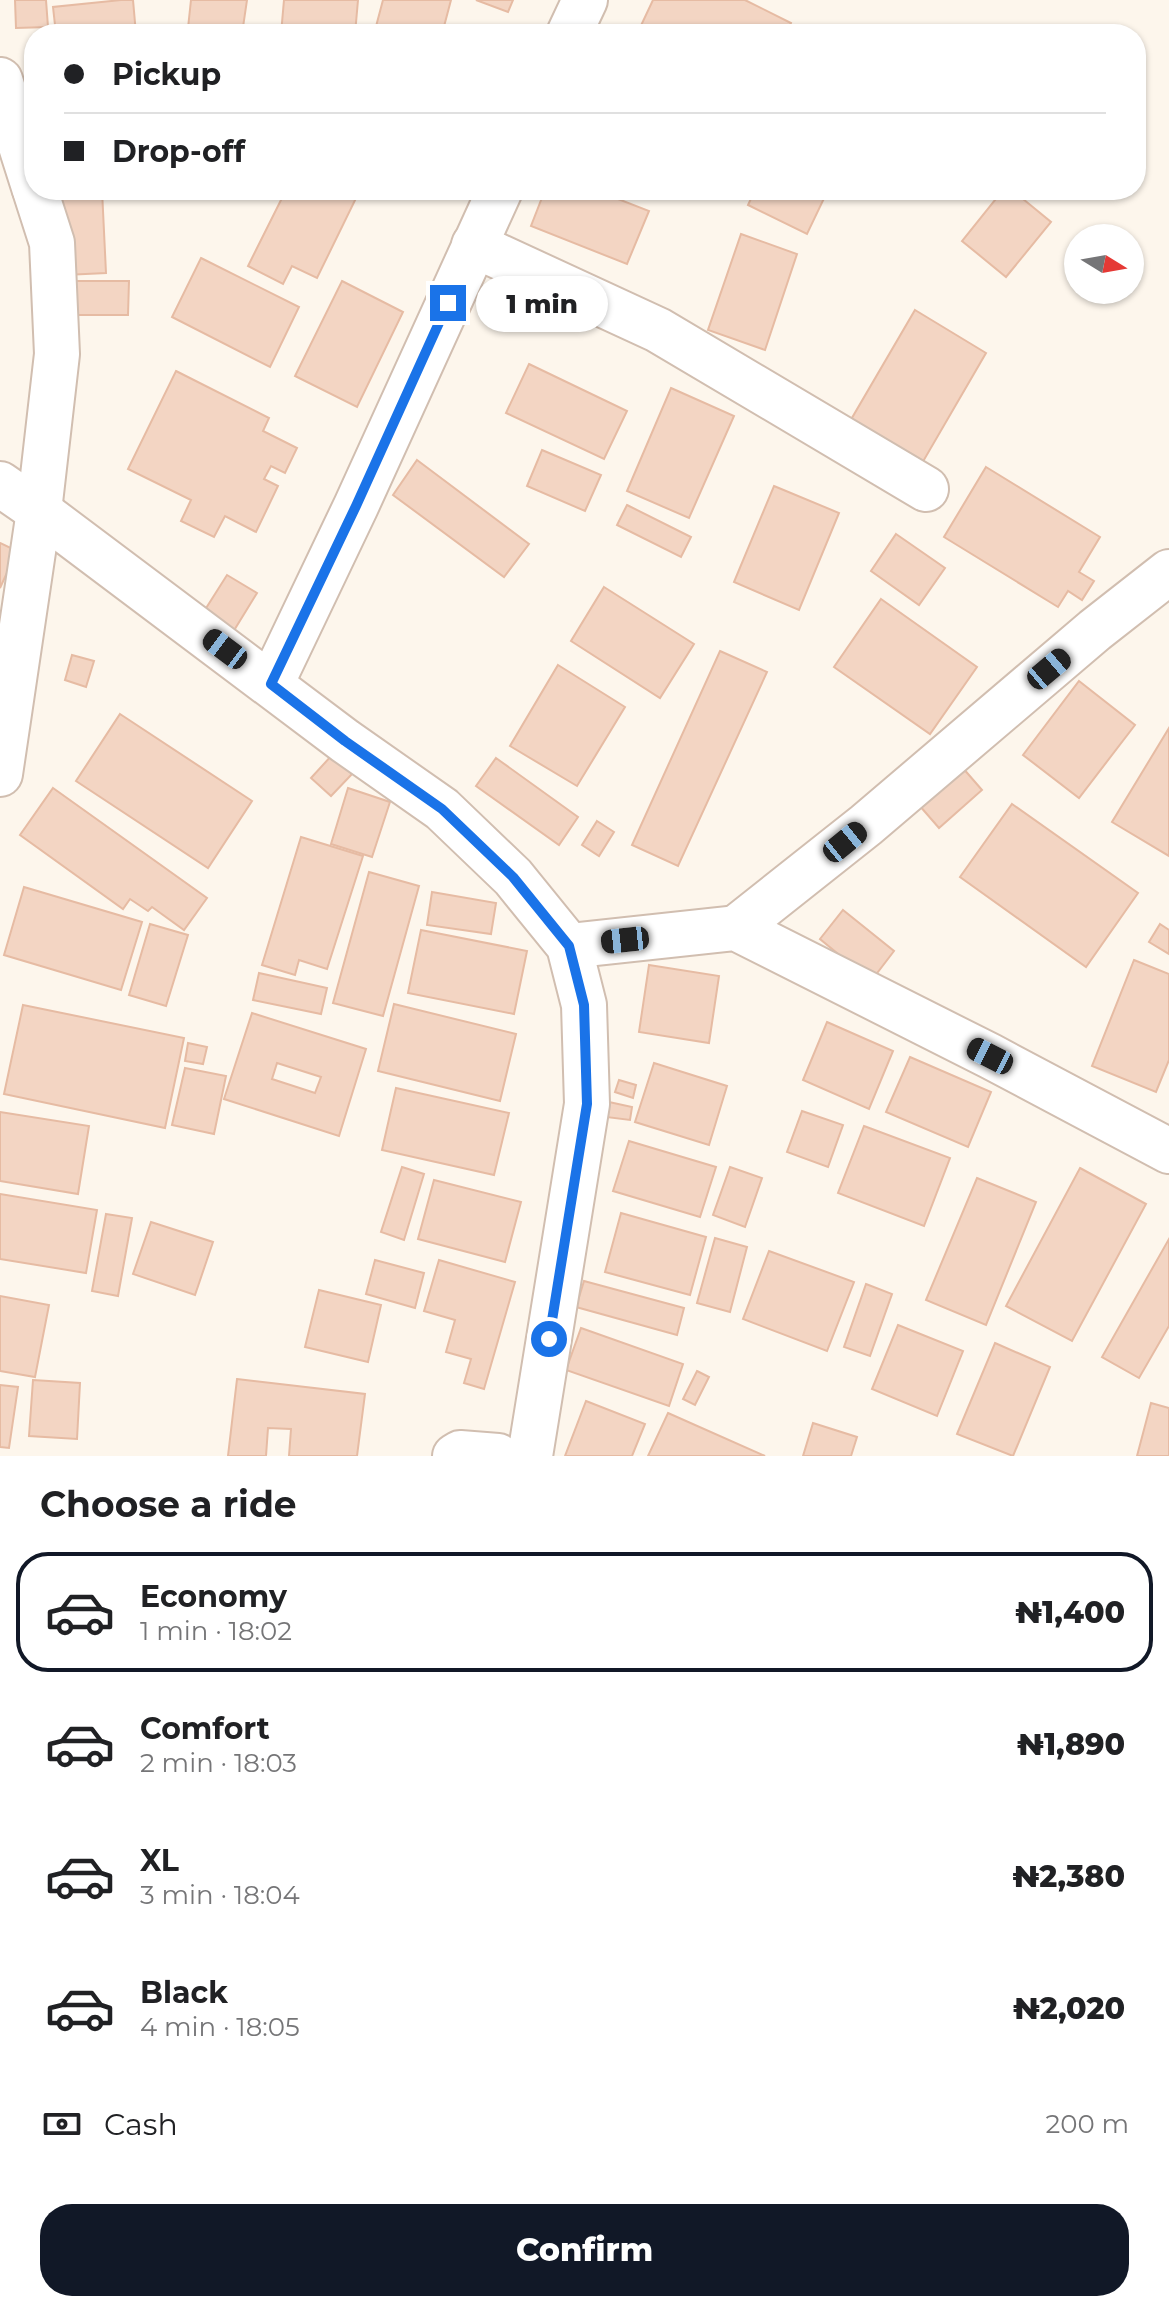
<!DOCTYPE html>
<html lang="en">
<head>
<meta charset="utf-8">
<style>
  :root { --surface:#fff; --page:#f6f6f6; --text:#202124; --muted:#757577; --line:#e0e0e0; --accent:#111827 }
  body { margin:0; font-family:Montserrat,sans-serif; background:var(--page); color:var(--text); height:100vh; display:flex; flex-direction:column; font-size:30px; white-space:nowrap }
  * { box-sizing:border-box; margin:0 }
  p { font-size:26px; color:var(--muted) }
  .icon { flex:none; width:44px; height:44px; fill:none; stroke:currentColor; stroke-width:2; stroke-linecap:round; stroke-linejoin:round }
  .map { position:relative; height:1456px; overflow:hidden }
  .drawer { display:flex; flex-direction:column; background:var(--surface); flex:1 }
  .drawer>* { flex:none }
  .hud { position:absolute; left:24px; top:24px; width:1122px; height:176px; border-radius:32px; box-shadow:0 2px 6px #0004; display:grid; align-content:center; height:176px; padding:0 40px; background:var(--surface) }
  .needle { width:52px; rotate:101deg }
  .buttons { position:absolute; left:1064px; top:224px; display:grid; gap:16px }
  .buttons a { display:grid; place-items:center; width:80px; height:80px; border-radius:50%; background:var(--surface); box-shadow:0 2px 6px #0004; font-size:40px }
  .end { position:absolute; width:36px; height:36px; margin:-18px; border:10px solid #1a73e8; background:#fff; box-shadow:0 0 0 4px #fff }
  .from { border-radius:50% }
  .bubble { position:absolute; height:56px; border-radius:28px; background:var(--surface); box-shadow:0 2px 6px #0004; font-size:26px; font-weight:800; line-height:56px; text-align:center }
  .car { position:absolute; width:24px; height:48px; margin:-24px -12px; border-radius:10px; box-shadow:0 0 6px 2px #0007; background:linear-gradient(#222 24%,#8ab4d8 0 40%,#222 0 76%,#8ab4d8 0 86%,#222 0) }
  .hud b { display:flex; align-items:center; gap:28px; height:76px; font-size:30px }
  .hud b+b { border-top:2px solid var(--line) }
  .hud i { width:20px; height:20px; background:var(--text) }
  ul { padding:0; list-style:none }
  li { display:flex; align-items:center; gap:24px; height:120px; margin:0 16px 12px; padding:0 24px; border:4px solid transparent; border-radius:32px }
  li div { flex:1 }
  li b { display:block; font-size:30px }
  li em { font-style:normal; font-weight:800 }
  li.on { border-color:var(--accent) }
  li>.icon { width:72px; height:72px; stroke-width:1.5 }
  h2 { padding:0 40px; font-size:36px; line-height:96px }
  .pay { display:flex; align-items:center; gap:20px; height:88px; padding:0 40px; font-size:30px }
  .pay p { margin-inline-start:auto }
  .cta { display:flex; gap:16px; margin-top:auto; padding:16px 40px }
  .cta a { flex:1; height:92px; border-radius:32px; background:var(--accent); color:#fff; font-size:32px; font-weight:800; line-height:92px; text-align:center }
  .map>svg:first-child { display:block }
  .building { fill:#f3d5c3; stroke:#e6bba3; stroke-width:2; fill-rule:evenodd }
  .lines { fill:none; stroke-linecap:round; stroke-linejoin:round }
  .minor-casing { stroke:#d1beb0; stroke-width:48 }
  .minor { stroke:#fff; stroke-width:44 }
  .route { stroke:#1a73e8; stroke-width:10 }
</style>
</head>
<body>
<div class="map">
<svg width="1169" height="1456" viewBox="0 0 1169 1456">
  <rect width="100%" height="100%" fill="#fdf6ec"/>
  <g class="building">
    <polygon points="15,0 46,0 48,27 16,28"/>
    <polygon points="121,0 133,0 136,34 56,34 53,7"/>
    <polygon points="191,0 247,0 242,34 188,28"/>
    <polygon points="284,0 358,0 355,34 281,34"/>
    <polygon points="383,0 451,0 442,34 374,34"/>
    <polygon points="476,0 513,0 508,12"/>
    <polygon points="653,0 745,0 791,23 786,34 637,34"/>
    <polygon points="61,190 102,190 106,273 65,275"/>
    <polygon points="286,190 360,190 317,278 292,266 283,284 248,266"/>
    <polygon points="545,190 595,190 649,211 627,264 531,226"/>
    <polygon points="755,190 828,190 807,234 748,205"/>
    <polygon points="1003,190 1012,190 1051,222 1006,277 962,241"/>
    <polygon points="741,234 797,254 765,350 708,330"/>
    <polygon points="201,258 299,307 270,367 172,317"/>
    <polygon points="74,281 129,281 128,315 74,315"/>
    <polygon points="342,281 403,312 357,407 295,376"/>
    <polygon points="915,310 986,353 921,465 849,423"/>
    <polygon points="529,364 627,411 604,459 506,413"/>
    <polygon points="176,371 269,418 263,431 297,448 285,473 271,466 264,479 278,486 256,532 225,516 214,537 181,521 191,500 128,469"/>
    <polygon points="671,388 734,416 689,518 627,491"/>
    <polygon points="542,450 601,475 585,511 527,486"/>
    <polygon points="417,460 529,544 504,577 393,495"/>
    <polygon points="986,467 1100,537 1079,572 1094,581 1082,600 1068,591 1058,607 944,537"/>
    <polygon points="774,486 839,513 799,610 734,582"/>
    <polygon points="627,505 691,537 681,557 617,525"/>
    <polygon points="896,534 945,568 919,605 871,571"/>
    <polygon points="0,543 17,551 0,588"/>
    <polygon points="227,575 257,593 233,632 203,613"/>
    <polygon points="604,587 694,644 660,698 571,641"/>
    <polygon points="881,599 977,667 930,734 834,667"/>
    <polygon points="720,651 767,672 678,866 632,845"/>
    <polygon points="72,655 94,661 86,687 65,680"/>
    <polygon points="558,665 625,707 577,786 510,746"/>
    <polygon points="1079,681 1135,725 1079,798 1023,755"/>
    <polygon points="120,714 252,801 208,868 76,781"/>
    <polygon points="1169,728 1169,856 1112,822"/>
    <polygon points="333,754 353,773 331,796 311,778"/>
    <polygon points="496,758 578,817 559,845 476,786"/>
    <polygon points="962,767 982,790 939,828 919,805"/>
    <polygon points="53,788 207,898 184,930 152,907 148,911 130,899 123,909 20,835"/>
    <polygon points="348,788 390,802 372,857 331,844"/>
    <polygon points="1012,804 1138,893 1086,967 960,877"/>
    <polygon points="597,821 614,832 599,856 582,845"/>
    <polygon points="301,837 363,856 327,969 299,960 295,975 262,965"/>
    <polygon points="369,872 419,886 383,1016 333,1003"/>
    <polygon points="24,887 142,922 121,990 4,955"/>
    <polygon points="432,892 496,903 491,934 427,925"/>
    <polygon points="843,910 894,951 871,981 820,939"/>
    <polygon points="150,924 188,935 166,1006 129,995"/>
    <polygon points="1160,924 1169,930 1169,954 1149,942"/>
    <polygon points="421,930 527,951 514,1014 408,993"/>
    <polygon points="1134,960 1169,974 1169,1060 1156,1092 1092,1066"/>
    <polygon points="649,965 719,976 709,1043 639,1032"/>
    <polygon points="259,973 327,988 321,1014 253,1000"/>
    <polygon points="394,1004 516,1034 500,1101 378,1071"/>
    <polygon points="23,1005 184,1038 165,1128 4,1094"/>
    <path d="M252 1013 366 1049 339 1136 224 1099ZM277 1063 321 1077 315 1093 272 1079Z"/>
    <polygon points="827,1022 893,1051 869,1109 803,1080"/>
    <polygon points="188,1043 207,1047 203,1064 185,1061"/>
    <polygon points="910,1057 991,1092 968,1147 886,1112"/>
    <polygon points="654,1063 727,1086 709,1145 635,1122"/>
    <polygon points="185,1068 226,1076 214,1134 172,1125"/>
    <polygon points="619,1080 636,1085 633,1098 615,1092"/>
    <polygon points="396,1088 509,1113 494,1175 382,1150"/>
    <polygon points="609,1102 632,1107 630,1120 606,1117"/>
    <polygon points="802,1111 843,1125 828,1167 787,1152"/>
    <polygon points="0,1112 89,1126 78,1194 0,1181"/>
    <polygon points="864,1126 950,1158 924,1226 838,1193"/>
    <polygon points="629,1141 716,1167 700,1217 613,1191"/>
    <polygon points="402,1167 424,1174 404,1240 381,1232"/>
    <polygon points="730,1167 762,1178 745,1227 713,1215"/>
    <polygon points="1080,1168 1146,1204 1072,1341 1006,1306"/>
    <polygon points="977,1178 1036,1202 986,1325 926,1300"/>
    <polygon points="434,1180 521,1202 505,1262 418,1239"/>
    <polygon points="0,1194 97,1210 86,1273 0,1259"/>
    <polygon points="621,1213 706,1237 690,1295 605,1272"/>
    <polygon points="106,1214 132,1218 118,1296 92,1291"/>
    <polygon points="151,1222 213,1242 195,1295 133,1274"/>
    <polygon points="715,1238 747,1247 730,1312 697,1303"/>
    <polygon points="1169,1239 1169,1326 1139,1378 1102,1357"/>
    <polygon points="769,1251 854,1282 827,1351 743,1319"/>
    <polygon points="375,1260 424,1273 415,1308 366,1294"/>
    <polygon points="439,1260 515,1282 484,1389 464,1383 471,1359 446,1352 455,1320 424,1311"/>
    <polygon points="584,1281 684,1308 677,1335 576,1307"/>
    <polygon points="866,1284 892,1294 870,1356 844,1347"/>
    <polygon points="319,1290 381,1305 368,1362 305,1347"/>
    <polygon points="0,1296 49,1305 35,1377 0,1371"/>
    <polygon points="898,1325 963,1351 937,1416 872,1389"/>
    <polygon points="581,1328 683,1364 669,1406 566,1370"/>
    <polygon points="995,1343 1050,1367 1013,1456 957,1434"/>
    <polygon points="697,1371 709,1377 695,1405 683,1399"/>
    <polygon points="237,1379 365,1394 357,1456 289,1456 291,1429 268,1428 266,1456 228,1456"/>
    <polygon points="33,1380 80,1383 77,1439 29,1436"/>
    <polygon points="0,1385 18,1387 9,1448 0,1447"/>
    <polygon points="586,1401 645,1424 632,1456 565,1456"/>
    <polygon points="1151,1403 1169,1408 1169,1456 1137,1456"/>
    <polygon points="668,1413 765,1456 648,1456"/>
    <polygon points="813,1423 857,1437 851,1456 803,1456"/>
  </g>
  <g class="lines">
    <defs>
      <g id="minor">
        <polyline points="569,34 585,0"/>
        <polyline points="0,80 34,187"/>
        <polyline points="474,245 658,330 926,489"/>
        <polyline points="0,484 39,511 345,741 442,809 513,877 569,946 584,1005 587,1104 530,1456"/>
        <polyline points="271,684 356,506 500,190"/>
        <polyline points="0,774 39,511 57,354 52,243 35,190"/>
        <polyline points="736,928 866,825 1095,630 1169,572"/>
        <polyline points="569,946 736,928 990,1056 1169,1151"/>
        <polyline points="455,1456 460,1453 498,1456"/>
      </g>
    </defs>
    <use href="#minor" class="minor-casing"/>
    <use href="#minor" class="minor"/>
  </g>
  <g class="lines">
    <polyline class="route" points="448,303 356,506 271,684 345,741 442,809 513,877 569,946 584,1005 587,1104 549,1339"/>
  </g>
</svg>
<div class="buttons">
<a><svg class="needle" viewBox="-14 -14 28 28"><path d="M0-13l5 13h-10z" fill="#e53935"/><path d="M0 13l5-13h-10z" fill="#757577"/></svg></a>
</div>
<i class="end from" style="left:549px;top:1339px"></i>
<i class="end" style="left:448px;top:303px"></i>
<div class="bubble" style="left:476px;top:276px;width:132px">1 min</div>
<i class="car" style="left:225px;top:649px;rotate:307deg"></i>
<i class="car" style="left:1049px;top:669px;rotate:50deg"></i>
<i class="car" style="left:845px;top:842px;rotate:51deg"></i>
<i class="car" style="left:625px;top:940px;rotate:264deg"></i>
<i class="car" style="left:990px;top:1056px;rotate:297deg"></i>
<div class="hud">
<b><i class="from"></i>Pickup</b>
<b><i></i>Drop-off</b>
</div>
</div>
<section class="drawer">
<h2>Choose a ride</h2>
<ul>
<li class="on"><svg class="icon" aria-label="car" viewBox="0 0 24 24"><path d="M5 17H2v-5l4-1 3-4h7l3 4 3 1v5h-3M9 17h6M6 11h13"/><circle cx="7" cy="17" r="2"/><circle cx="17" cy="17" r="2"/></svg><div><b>Economy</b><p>1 min · 18:02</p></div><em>₦1,400</em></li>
<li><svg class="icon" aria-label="car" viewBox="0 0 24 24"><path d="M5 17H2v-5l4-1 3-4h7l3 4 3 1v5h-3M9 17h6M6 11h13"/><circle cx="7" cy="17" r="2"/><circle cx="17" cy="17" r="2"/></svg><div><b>Comfort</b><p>2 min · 18:03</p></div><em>₦1,890</em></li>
<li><svg class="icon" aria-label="car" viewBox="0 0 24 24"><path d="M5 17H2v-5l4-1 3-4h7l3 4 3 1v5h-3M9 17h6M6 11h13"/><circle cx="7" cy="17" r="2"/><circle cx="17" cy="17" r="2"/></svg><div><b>XL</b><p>3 min · 18:04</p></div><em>₦2,380</em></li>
<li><svg class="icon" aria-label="car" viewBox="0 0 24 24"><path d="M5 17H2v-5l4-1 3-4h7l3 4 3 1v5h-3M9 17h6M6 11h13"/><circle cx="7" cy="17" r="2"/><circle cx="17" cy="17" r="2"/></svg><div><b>Black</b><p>4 min · 18:05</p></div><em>₦2,020</em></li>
</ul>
<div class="pay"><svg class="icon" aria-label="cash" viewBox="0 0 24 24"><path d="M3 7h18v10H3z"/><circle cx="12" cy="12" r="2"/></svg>Cash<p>200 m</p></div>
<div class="cta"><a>Confirm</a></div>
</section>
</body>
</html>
